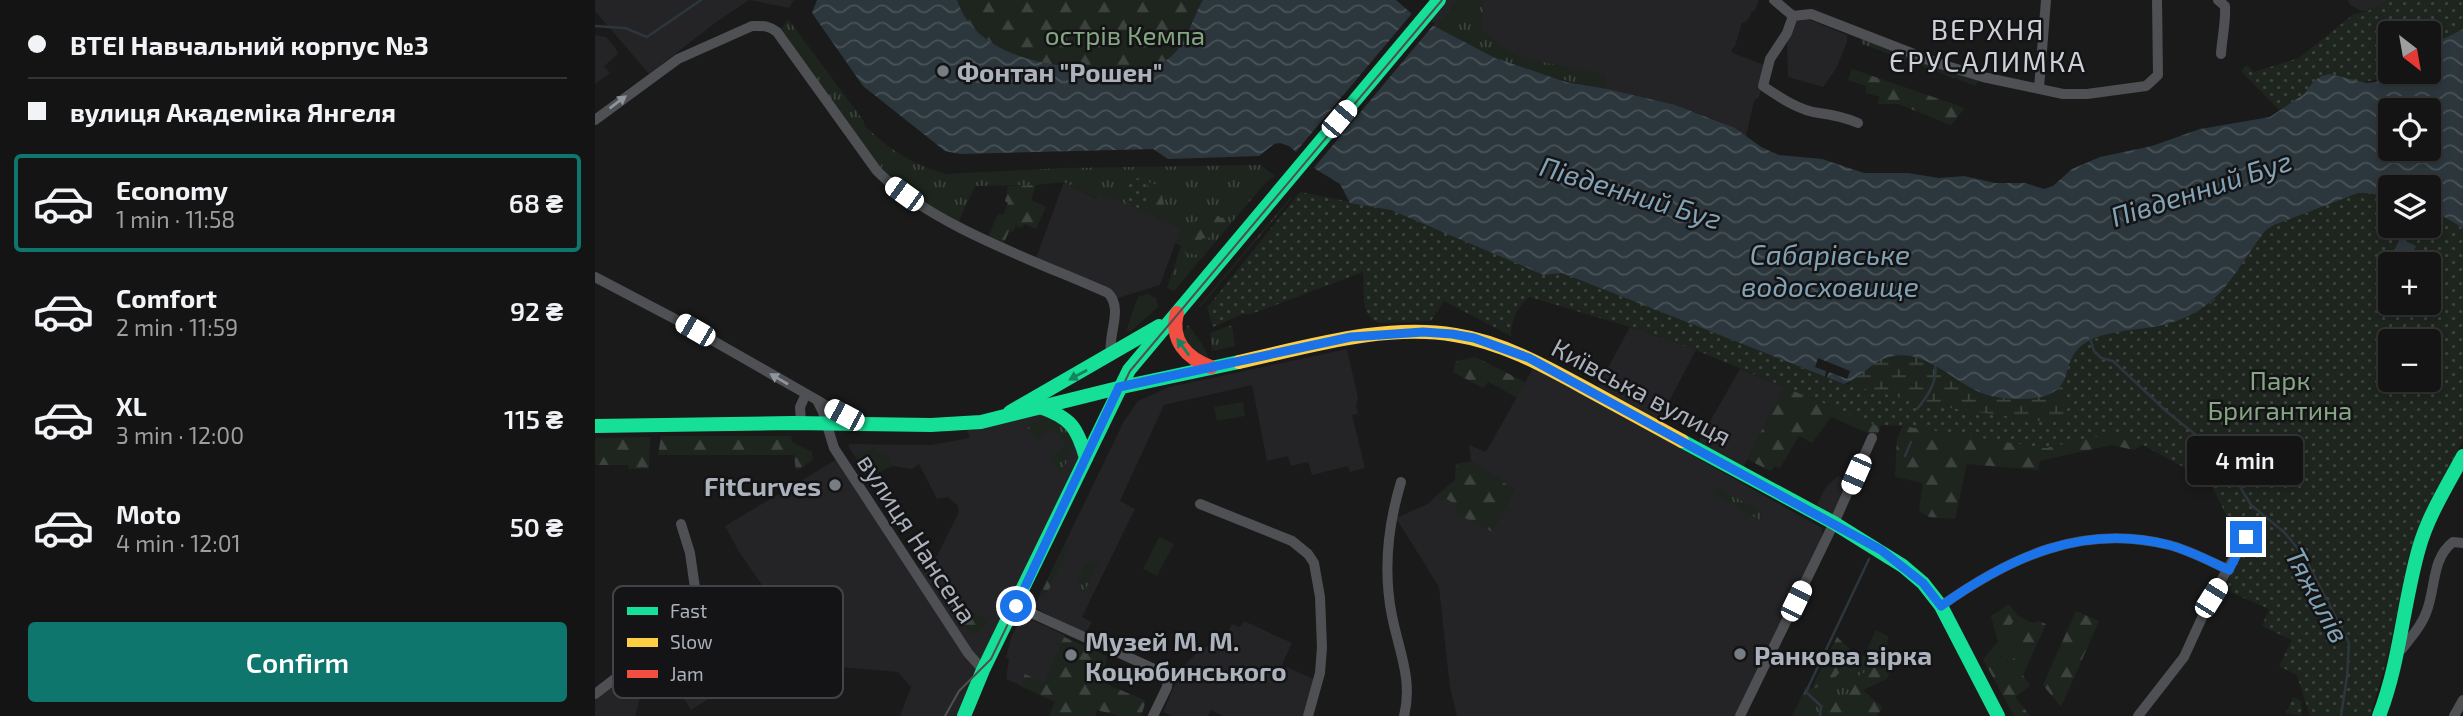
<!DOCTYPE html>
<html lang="en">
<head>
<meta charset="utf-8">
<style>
  :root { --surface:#141414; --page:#212122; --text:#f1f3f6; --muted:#9d9ea0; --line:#333334; --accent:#0f766e }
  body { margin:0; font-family:"Exo 2",sans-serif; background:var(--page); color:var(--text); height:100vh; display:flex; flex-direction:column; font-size:26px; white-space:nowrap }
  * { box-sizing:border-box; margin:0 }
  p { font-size:23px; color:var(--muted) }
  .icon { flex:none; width:38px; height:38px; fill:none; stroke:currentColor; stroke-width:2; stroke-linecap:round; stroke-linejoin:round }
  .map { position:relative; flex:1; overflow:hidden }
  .sheet { display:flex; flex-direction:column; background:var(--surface); width:595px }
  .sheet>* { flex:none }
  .top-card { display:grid; align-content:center; height:154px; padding:0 28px; background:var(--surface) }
  .needle { width:46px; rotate:149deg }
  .fabs { position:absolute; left:1783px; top:21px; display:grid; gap:14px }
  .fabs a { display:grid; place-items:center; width:63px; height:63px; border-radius:7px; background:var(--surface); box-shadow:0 4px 10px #0003,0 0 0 2px var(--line); font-size:35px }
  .end { position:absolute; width:32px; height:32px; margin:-16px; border:9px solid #1a73e8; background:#fff; box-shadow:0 0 0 4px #fff }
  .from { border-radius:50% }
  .bubble { position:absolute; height:49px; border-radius:7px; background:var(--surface); box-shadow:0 4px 10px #0003,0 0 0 2px var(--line); font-size:23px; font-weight:600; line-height:49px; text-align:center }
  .car { position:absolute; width:21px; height:42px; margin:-21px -10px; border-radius:9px; box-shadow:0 0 5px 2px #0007; background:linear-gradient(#fff 24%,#345 0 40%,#fff 0 76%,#345 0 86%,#fff 0) }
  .top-card b { display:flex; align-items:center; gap:24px; height:66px; font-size:26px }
  .top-card b+b { border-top:2px solid var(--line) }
  .top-card i { width:18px; height:18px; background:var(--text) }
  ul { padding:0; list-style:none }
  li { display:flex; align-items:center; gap:21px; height:98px; margin:0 14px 10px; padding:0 14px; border:4px solid transparent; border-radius:7px }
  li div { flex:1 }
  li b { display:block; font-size:26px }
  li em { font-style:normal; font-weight:600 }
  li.on { border-color:var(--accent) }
  li>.icon { width:63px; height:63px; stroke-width:1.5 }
  .action { display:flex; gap:14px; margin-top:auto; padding:14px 28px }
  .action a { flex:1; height:80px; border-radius:7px; background:var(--accent); color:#fff; font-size:28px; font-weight:600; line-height:80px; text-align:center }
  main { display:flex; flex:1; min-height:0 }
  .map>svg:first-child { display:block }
  .built { fill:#242426 }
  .grass { fill:url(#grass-tufts) }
  .forest { fill:url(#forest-firs) }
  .wetland { fill:url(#wetland-marsh) }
  .park { fill:url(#park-dots); fill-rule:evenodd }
  .garden { fill:#1e251e }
  .water { fill:url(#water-waves); fill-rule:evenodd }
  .pier { fill:#1a1a1a }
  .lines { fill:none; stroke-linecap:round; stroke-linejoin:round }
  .stream { stroke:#2c373d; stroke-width:2.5 }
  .street { stroke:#4e5053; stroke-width:10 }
  .fast { stroke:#16e098; stroke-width:14 }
  .slow { stroke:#ffcf43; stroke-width:14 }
  .jam { stroke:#f24e42; stroke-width:14 }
  .tram { stroke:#4e5052; stroke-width:2 }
  .oneway { fill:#8f959c }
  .oneway2 { fill:#15845e }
  .route { stroke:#1a73e8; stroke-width:9 }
  .poi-dot { fill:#787d83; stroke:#141416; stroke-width:2.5 }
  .labels { text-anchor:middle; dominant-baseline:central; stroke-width:5; stroke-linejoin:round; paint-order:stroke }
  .park-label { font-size:26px; fill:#84a682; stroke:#141416 }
  .poi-label { font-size:26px; font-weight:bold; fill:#abb2bb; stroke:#141416; text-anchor:start }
  .street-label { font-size:26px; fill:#abb2bb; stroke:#141416 }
  .neighbourhood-label { font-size:28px; letter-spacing:2px; fill:#ccd0d7; stroke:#141416 }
  .water-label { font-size:28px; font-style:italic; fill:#82a3b6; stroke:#141416 }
  .key { fill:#141416; stroke:#414348; stroke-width:2 }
  .key-label { font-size:19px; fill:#abb2bb }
</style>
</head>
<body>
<main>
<section class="sheet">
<div class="top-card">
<b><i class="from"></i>ВТЕІ Навчальний корпус №3</b>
<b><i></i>вулиця Академіка Янгеля</b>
</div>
<ul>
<li class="on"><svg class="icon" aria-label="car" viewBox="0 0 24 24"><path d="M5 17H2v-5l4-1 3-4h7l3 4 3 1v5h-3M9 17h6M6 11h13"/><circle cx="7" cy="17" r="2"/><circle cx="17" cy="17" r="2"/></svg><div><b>Economy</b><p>1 min · 11:58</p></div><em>68 ₴</em></li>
<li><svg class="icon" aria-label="car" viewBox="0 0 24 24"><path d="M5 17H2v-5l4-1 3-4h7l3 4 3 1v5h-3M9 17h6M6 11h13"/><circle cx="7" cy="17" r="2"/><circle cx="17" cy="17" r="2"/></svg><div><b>Comfort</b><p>2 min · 11:59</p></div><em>92 ₴</em></li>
<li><svg class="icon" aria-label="car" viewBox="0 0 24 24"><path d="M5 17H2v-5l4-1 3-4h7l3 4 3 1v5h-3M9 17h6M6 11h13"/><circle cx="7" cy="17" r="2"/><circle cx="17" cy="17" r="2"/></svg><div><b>XL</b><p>3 min · 12:00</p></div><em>115 ₴</em></li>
<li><svg class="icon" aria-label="car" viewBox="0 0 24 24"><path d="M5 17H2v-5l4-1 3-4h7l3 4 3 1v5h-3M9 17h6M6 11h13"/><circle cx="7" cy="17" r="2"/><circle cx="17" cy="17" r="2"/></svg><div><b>Moto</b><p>4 min · 12:01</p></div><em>50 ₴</em></li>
</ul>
<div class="action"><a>Confirm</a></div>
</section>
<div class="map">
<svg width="1868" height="716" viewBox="0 0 1868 716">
  <defs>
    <pattern id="grass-tufts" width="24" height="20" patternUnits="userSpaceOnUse" patternTransform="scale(1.75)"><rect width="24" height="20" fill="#1e251e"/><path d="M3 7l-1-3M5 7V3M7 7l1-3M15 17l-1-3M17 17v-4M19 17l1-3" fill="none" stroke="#3c423d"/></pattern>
    <pattern id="forest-firs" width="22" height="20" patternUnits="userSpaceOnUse" patternTransform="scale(1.75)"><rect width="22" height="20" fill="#1e251e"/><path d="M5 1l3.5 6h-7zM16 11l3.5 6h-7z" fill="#3c423d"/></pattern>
    <pattern id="wetland-marsh" width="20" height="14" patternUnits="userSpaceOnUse" patternTransform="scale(1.75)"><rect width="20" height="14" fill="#1e251e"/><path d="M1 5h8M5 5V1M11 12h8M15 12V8" fill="none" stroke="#3c423d"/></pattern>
    <pattern id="park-dots" width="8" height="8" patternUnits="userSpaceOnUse" patternTransform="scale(1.75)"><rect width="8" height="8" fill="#1e251e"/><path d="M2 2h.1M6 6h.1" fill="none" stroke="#3c423d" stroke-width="1.8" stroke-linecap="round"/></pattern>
    <pattern id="water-waves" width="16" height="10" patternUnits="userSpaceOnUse" patternTransform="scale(1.75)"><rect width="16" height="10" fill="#2c373d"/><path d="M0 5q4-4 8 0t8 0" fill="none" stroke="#485257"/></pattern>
  </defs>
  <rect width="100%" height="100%" fill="#1a1a1a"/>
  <g class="built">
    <polygon points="0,0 199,0 194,8 154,0 120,23 54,74 0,11"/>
    <polygon points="845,0 1164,0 1160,10 1155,13 1156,15 1151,22 1147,23 1140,46 1136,50 1138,53 1172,66 1164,97 1159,101 1151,137 1130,124 1102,113 981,83 826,22"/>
    <polygon points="1753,0 1793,0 1773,11 1766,11 1754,4"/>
    <polygon points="1210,18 1252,35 1252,42 1241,69 1228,87 1193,77 1192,40 1203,19"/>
    <polygon points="0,35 11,37 20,47 23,54 9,66 15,73 0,84"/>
    <polygon points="469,182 501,199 505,193 586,228 565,285 520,299 440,261"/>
    <polygon points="1035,327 1101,350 1063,422 1002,388"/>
    <polygon points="752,349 763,398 761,405 763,414 757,415 770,468 755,472 753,466 717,475 713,462 696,466 693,456 672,461 657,385 569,405 525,501 540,509 487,617 497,622 490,634 439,607 529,421 543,401 574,387"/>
    <polygon points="941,363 1095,454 1227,528 1228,536 1140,716 862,716 855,688 844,587 801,518 833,504 842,495 847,501 849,497 864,506 860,512 920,490 876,461 874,445 891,452"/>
    <polygon points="1145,369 1189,387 1148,468 1102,444"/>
    <polygon points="443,406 463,413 491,458 370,716 305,716 316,687 303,672 223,665 144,552 130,526 244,458 319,572 342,556 364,512 363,506 353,497 342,499 324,464 317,469 297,466 274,477 253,446 255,444 336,445 375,438 370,423"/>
    <polygon points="1243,476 1257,483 1241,517 1221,507 1231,487"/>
    <polygon points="430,617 470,635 445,694 411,679 414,659 411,658 416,638 425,620"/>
    <polygon points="649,621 697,643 687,665 721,680 712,716 628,716 616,710 613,716 577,716 568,712 587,668 606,649 614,646 624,649 637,624 645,627"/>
    <polygon points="109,622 122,632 149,676 96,710 62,654"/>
    <polygon points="39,664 52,672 40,716 0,716 0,694"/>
  </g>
  <g class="grass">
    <path d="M862 0H889L887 29 910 49 938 63 941 59 951 63 1010 74 1012 89C973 82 937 73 900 58 880 49 861 37 841 27Z"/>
    <path d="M193 19 268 120 270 126C293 149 319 165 350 174L469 168 665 165 680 176 671 182 579 291 572 288 586 246 580 243 586 228 505 193 502 199 469 182 441 185 380 186 363 223 324 200 286 170 186 30Z"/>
    <polygon points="1265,36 1383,78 1381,86 1267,44"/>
    <polygon points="696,197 697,198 605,307 604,306"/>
    <polygon points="553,294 561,298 563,307 536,331 531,331 543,297"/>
    <polygon points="593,325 607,344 614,359 607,359 585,336"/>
    <polygon points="637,325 640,346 617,351 615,333"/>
    <path d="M454 418C489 429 479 448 466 473L456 460 457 456 470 445 458 429 442 440 431 425Z"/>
    <polygon points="1120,486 1169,513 1165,520 1116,493"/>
    <polygon points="505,561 489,592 486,590 482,582 490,565"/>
    <polygon points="1281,630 1293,636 1291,660 1284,657 1278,668 1265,675 1255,693 1230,704 1220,716 1197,716 1211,687 1219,688 1250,665 1256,650 1269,656"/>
  </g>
  <g class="forest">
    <path d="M362 0H608C596 20 590 51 568 62 550 71 523 70 504 69 453 67 381 56 362 0Z"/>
    <polygon points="1257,69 1370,108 1356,125 1303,104 1282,104 1285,97 1271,93 1271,86 1253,80"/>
    <polygon points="552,181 565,187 573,221 554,212"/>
    <polygon points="441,185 436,200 451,207 441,229 429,224 427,228 421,226 418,232 414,231 409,243 393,237 403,214 408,215 413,203 410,201 413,186"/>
    <path d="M618 212 626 218 632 217 634 223 628 231 616 233 613 239 608 238 606 241 604 255 589 253 590 246 587 240C592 224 603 219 618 212Z"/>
    <polygon points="880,357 932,383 923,398 893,382 888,388 858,372 861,361"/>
    <polygon points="1189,387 1281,425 1286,425 1283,434 1280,436 1236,417 1217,443 1204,436 1185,468 1180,466 1175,471 1152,459"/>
    <polygon points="1308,426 1450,448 1524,432 1548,444 1539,450 1516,445 1445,461 1443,470 1372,464 1360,519 1334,517 1324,511 1328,483 1300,477 1302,438"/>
    <polygon points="66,436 196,436 197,442 217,452 218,460 201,471 199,455 63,455"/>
    <polygon points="55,437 54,469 34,469 33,465 0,465 0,438"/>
    <polygon points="876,461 920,490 898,532 860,513 863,506 850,498 847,501 842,495 860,480 861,464"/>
    <polygon points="468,547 473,549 451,596 443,600"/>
    <polygon points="349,595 393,621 386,631 376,634 373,632"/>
    <polygon points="1414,604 1422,615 1400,654 1415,663 1438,623 1444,621 1451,624 1428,675 1435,686 1420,697 1435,716 1419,716 1388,659 1403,642 1396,616"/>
    <polygon points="1481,611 1504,621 1466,707 1448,685"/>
    <polygon points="469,637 512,656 507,682 551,701 546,716 524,716 502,710 501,716 454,716 460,702 425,686 430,674 449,683"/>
    <path d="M1242 637 1256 650C1247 671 1241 683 1219 688L1217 687Z"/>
    <polygon points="1284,657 1298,664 1292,679 1268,690 1288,708 1281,716 1220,716 1230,704 1255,693 1265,675 1278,668"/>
  </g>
  <polygon class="wetland" points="1625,294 1587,353 1749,673 1570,415 1450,432 1253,386 1260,369 1257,362 1608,309"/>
  <g class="park">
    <path d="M1793 0H1868V29L1834 46V33H1796V72H1799C1774 87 1748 81 1719 81L1709 94 1686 112 1646 71 1652 65 1659 72 1704 58 1759 14 1773 11Z"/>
    <polygon points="552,178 552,181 554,212 533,204 532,179"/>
    <path d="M705 192 796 210 949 274 967 273 1249 384 1335 405 1450 422 1473 419 1467 380 1486 331 1609 310 1621 299 1671 230 1679 225 1763 193H1774L1795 198 1796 226H1834V208L1868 228V441L1835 501 1814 553 1792 659 1775 716H1715L1702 675 1684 666 1697 640 1667 626 1674 609 1626 588 1651 537 1635 522 1614 481 1524 432 1450 448 1309 426 1281 425 1101 350 1035 327 935 297C922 304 916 322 916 336L849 301 836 321 784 323C764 314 770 291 768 272L656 314H647L618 327 612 308ZM1796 264H1834V303H1796ZM1796 341H1834V380H1796Z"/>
    <polygon points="1698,697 1706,701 1707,716 1691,713"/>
  </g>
  <g class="garden">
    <polygon points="648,402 650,416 622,421 619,407"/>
    <polygon points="280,447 285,456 291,453 297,466 274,477 260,456"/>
    <polygon points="564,537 579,544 562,576 548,569"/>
    <polygon points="1422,615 1438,623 1416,663 1400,654"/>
  </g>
  <g class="water">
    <path d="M222 0H362C381 56 453 67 504 69 523 70 550 71 568 62 590 51 596 20 608 0H801L826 22 841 27 900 58 971 82 1012 89 1080 105 1140 128 1166 147 1184 155 1227 159 1269 173H1313L1344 178 1369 176 1400 183H1430L1449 189 1458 186 1477 169 1505 157 1557 146 1605 129 1675 117 1709 94 1719 81 1727 76 1734 74 1772 83 1781 82 1799 72H1834V46L1868 29V228L1834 208V187H1796L1795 198 1774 193H1763L1679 225 1671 230C1635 276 1626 313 1563 326 1542 330 1508 331 1490 343 1459 364 1489 398 1424 399 1412 399 1397 397 1387 393 1357 381 1329 347 1294 357 1276 362 1266 378 1249 384L967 273 949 275 796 210 755 203 745 184 722 170 694 146 685 143 679 144 664 156 573 159 558 149 365 154 350 151 268 86 217 13ZM1796 110H1834V149H1796Z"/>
    <polygon points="1805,238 1821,246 1812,264 1796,264 1795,273 1791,270"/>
  </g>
  <g class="pier">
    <polygon points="819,11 828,19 840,23 717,170 699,154"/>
    <polygon points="1223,358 1255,371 1252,379 1234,372 1232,377 1230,377 1231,371 1220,367"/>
  </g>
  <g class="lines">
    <g class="stream">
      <polyline points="0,26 30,28 52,37 106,0"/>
      <polyline points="1495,338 1499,351 1506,358 1518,361 1571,411 1626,455 1656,505 1689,532 1709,556 1754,643 1752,677 1746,716"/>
      <path d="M1322 409C1333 396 1343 381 1340 363"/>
      <polyline points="1310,456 1316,442"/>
      <polyline points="1225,716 1226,706 1211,692 1274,559"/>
    </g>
    <g class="street">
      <polyline points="1179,0 1198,16 1216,14 1342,63 1388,77 1468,94 1492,94 1551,86 1563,75 1562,0"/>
      <path d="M1623 0 1630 6C1631 23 1627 37 1626 54"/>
      <path d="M1198 16 1192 33 1175 59 1168 86C1184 97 1205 111 1224 113 1239 115 1249 117 1263 123"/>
      <polyline points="1444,88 1451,0"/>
      <path d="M0 120 83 59 157 26C168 26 173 25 182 32L282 171C337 226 441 261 513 293 529 309 512 335 516 356"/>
      <polyline points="0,277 80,319 222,400 228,412 239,448 373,653 388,670"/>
      <polyline points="222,400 260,423"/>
      <polyline points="206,423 205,407 211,394"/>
      <path d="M806 482C793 525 788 571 797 616 804 651 818 680 809 716"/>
      <polyline points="605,504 697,541 713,554 719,563 725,597 727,647 725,673 713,716"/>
      <polyline points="421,606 566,672 573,678 572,687 558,716"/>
      <path d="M1346 606C1415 557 1488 523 1574 545 1594 550 1614 561 1634 570"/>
      <path d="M1807 649C1816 637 1826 627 1831 613 1841 589 1836 559 1858 542L1868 543"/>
      <polyline points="0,694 99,618 103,609 95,553 86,524"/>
      <polyline points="1145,716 1239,523 1277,438"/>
      <polyline points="1543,716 1589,657 1616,598 1651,537"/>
      <polyline points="1859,716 1868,700"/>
    </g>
    <g class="fast">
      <path d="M445 407C476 418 482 427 491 458"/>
      <polyline points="415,412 564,326"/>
      <polyline points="0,426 198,423 336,425 386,422 527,387 644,362"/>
      <polyline points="1087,441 1239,523 1308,566 1328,583 1346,606 1403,716"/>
      <polyline points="369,716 388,670 534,370 844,0"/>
      <path d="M1784 716C1805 662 1808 604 1824 548 1833 516 1852 486 1868 456"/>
    </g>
    <path class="slow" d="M644 362C712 347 790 323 860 335 906 342 948 365 988 387 1021 405 1054 423 1087 441"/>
    <path class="jam" d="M582 313C575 340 591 358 616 367"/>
    <polyline class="tram" points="350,716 364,691 396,659 535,371 847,0"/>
  </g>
  <defs><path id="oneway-solid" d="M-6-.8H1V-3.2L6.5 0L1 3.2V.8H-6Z" transform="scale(1.75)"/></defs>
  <g class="oneway">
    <use href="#oneway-solid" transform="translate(23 102) rotate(-37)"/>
    <use href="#oneway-solid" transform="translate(184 379) rotate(-150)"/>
  </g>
  <g class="oneway2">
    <use href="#oneway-solid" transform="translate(588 347) rotate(-126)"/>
    <use href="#oneway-solid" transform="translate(483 375) rotate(151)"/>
  </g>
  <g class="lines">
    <path class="route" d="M421 606 524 387 756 337 828 332 857 334 879 338 934 358 1286 550 1328 583 1346 606C1415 557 1488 523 1574 545 1594 550 1614 561 1634 570L1651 537"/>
  </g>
  <g class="poi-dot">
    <circle cx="348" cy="71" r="7"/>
    <circle cx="240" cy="485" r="7"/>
    <circle cx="1145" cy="654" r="7"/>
    <circle cx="476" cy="655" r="7"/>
  </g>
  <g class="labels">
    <g class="park-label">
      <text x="530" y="34">острів Кемпа</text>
      <text x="1685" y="379">Парк<tspan x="1685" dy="30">Бригантина</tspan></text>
    </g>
    <g class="poi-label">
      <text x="362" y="71">Фонтан "Рошен"</text>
      <text x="226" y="485" text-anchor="end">FitCurves</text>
      <text x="490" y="640">Музей М. М.<tspan x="490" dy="30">Коцюбинського</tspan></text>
      <text x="1159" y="654">Ранкова зірка</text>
    </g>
    <g class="street-label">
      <text transform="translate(1047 391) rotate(28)">Київська вулиця</text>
      <text transform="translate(323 538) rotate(57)">вулиця Нансена</text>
    </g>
    <g class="neighbourhood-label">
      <text x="1393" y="29">ВЕРХНЯ<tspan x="1393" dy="32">ЄРУСАЛИМКА</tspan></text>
    </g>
    <g class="water-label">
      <text transform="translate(1606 188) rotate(-18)">Південний Буг</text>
      <text transform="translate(1036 192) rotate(17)">Південний Буг</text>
      <text x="1235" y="254">Сабарівське<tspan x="1235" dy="32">водосховище</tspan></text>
      <text transform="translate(1723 595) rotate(62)">Тяжилів</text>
    </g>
  </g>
  <rect x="18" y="586" width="230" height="112" rx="10" class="key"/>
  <rect x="32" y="607" width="31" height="8" fill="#16e098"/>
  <rect x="32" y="638" width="31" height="9" fill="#ffcf43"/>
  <rect x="32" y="670" width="31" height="8" fill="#f24e42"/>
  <g class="key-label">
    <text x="75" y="618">Fast</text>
    <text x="75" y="649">Slow</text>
    <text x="75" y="681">Jam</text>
  </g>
</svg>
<div class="fabs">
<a><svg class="needle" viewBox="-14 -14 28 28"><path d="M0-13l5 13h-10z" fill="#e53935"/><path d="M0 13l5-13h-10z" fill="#9d9ea0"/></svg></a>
<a><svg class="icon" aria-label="locate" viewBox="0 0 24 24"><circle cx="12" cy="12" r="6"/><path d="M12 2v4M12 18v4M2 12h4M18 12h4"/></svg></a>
<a><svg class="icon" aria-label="layers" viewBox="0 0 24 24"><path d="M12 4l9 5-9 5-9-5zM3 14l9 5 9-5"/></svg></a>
<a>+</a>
<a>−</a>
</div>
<i class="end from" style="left:421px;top:606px"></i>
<i class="end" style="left:1651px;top:537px"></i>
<div class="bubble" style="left:1592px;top:436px;width:116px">4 min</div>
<i class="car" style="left:744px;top:119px;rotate:40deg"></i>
<i class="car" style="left:309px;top:194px;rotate:306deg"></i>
<i class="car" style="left:100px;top:330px;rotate:300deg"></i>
<i class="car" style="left:249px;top:415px;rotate:298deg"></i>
<i class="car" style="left:1261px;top:474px;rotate:204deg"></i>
<i class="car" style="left:1616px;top:598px;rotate:32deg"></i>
<i class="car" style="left:1201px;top:601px;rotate:26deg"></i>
</div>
</main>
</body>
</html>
